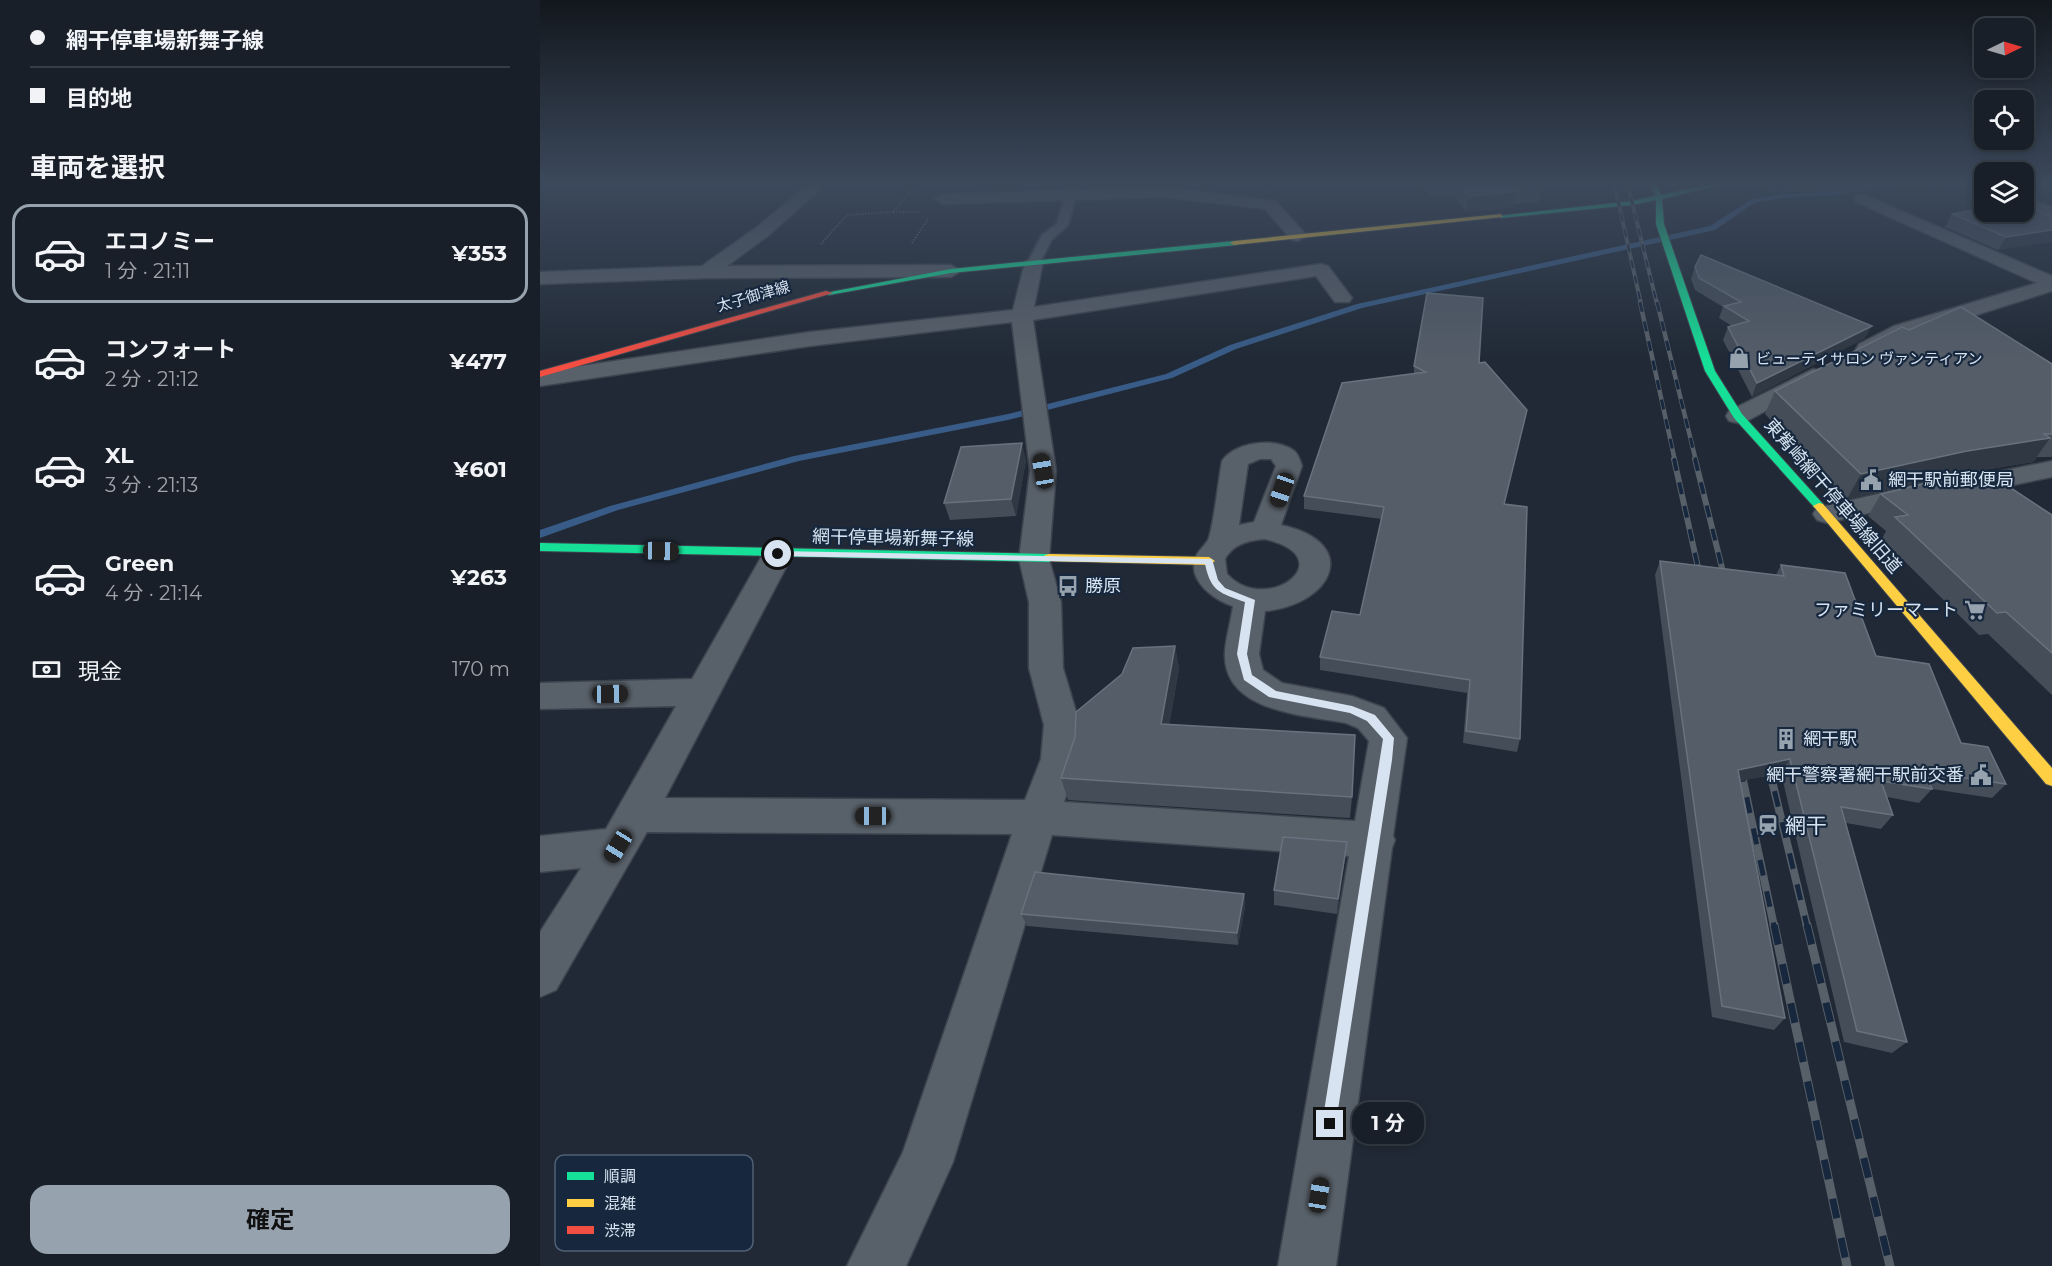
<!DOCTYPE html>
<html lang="ja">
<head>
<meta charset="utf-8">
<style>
  :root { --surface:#181f28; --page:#252c34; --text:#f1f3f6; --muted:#9fa2a8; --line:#363d45; --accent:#97a2af }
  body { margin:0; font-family:Montserrat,"Noto Sans JP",sans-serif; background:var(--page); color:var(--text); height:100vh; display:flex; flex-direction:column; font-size:22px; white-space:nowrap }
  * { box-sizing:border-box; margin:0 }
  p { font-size:20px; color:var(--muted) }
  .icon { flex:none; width:33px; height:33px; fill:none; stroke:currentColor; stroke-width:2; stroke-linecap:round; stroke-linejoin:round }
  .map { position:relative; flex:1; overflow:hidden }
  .drawer { display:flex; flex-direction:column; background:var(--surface); width:540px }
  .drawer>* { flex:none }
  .top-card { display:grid; align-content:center; height:132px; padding:0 30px; background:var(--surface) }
  .needle { width:39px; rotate:85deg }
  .controls { position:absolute; left:1434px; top:18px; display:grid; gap:12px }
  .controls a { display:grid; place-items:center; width:60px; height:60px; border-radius:12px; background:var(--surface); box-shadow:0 3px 9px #0003,0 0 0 2px var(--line); font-size:30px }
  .end { position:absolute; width:27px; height:27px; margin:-14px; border:8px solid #d7e3f1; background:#111; box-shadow:0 0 0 3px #111 }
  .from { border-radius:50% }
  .bubble { position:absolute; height:42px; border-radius:18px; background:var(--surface); box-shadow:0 3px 9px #0003,0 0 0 2px var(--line); font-size:20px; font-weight:700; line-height:42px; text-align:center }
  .car { position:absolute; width:18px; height:36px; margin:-18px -9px; border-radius:8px; box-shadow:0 0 4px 2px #0007; background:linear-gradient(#222 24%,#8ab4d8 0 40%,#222 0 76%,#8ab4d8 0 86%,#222 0) }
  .top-card b { display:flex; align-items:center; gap:21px; height:57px; font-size:22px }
  .top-card b+b { border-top:2px solid var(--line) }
  .top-card i { width:15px; height:15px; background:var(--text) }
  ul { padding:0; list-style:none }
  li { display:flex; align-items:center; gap:18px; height:99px; margin:0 12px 9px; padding:0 18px; border:3px solid transparent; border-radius:18px }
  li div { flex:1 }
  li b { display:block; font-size:22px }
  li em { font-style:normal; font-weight:700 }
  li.active { border-color:var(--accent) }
  li>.icon { width:54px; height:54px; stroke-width:1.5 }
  h2 { padding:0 30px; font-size:27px; line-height:72px }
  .pay { display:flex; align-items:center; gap:15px; height:66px; padding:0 30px; font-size:22px }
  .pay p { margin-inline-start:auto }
  .action { display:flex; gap:12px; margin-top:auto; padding:12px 30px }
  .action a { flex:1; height:69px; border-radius:18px; background:var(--accent); color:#111; font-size:24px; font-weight:700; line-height:69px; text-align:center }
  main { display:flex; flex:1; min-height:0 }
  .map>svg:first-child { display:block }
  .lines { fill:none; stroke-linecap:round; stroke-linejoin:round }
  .stream { fill:#385c87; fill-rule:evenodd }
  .lane-casing { stroke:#3d444f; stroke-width:4 }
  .street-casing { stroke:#3d444f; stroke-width:3 }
  .fast-casing { stroke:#3d444f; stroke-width:2 }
  .slow-casing { stroke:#3d444f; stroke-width:2 }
  .jam-casing { stroke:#3d444f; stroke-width:2 }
  .path { stroke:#606770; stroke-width:2; stroke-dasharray:1.5 1.5; stroke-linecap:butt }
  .lane { fill:#586069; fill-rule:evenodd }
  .street { fill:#586069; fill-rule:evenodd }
  .fast { fill:#16e098; fill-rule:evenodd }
  .slow { fill:#ffcf43; fill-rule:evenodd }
  .jam { fill:#f24e42; fill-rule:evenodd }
  .rail-far4-casing { stroke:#575f68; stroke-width:4 }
  .rail-far3-casing { stroke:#575f68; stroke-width:4.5 }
  .rail-far2-casing { stroke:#575f68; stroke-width:6 }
  .rail-far1-casing { stroke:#575f68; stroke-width:8 }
  .rail-casing { stroke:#575f68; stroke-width:9 }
  .rail-far4 { stroke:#17283e; stroke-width:2; stroke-dasharray:8; stroke-linecap:butt }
  .rail-far3 { stroke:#17283e; stroke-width:3; stroke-dasharray:10; stroke-linecap:butt }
  .rail-far2 { stroke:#17283e; stroke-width:4; stroke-dasharray:12; stroke-linecap:butt }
  .rail-far1 { stroke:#17283e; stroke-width:5; stroke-dasharray:16; stroke-linecap:butt }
  .rail { stroke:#17283e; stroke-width:7; stroke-dasharray:20; stroke-linecap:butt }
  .wall { fill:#444d58 }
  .shaded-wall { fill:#2f3843 }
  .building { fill:#545d68; stroke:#68727e; stroke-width:1.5 }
  .route { fill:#d7e3f1 }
  .labels { text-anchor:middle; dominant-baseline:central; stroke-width:4.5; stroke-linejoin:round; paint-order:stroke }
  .far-street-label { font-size:15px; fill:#d7e3f1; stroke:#17283e }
  .far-poi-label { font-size:15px; fill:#d7e3f1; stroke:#17283e; text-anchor:start }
  .poi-label { font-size:18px; fill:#d7e3f1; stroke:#17283e; text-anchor:start }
  .street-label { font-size:18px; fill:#d7e3f1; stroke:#17283e }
  .near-poi-label { font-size:21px; fill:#d7e3f1; stroke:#17283e; text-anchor:start }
  .key { fill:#17283e; stroke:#516074; stroke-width:1.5 }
  .key-label { font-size:16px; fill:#d7e3f1 }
</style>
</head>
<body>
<main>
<section class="drawer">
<div class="top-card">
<b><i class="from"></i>網干停車場新舞子線</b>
<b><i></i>目的地</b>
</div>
<h2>車両を選択</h2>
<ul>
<li class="active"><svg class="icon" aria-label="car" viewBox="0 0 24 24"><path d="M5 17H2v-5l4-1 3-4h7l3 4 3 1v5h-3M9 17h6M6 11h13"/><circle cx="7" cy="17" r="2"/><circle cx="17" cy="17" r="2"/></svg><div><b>エコノミー</b><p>1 分 · 21:11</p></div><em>¥353</em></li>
<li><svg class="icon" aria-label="car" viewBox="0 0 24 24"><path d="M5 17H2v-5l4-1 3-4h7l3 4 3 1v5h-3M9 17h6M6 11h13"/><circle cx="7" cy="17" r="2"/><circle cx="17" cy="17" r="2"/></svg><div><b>コンフォート</b><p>2 分 · 21:12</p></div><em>¥477</em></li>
<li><svg class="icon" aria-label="car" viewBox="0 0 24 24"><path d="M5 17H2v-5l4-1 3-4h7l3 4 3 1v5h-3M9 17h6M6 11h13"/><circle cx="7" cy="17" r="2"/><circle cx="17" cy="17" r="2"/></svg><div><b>XL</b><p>3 分 · 21:13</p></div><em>¥601</em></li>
<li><svg class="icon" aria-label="car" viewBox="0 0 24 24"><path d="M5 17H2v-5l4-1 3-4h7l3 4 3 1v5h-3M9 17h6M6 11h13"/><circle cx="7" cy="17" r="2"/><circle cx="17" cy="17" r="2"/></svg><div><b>Green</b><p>4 分 · 21:14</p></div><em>¥263</em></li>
</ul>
<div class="pay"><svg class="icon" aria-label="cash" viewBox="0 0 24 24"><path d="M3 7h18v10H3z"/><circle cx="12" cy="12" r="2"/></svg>現金<p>170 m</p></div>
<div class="action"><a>確定</a></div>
</section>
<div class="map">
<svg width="1512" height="1266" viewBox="0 0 1512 1266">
  <rect width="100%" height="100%" fill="#202935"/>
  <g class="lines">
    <polygon class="stream" points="1350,182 1367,182 1297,195 1243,198 1214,203 1175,230 822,308 696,349 632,378 468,420 259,461 78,510 0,538 0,530 70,506 254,456 468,414 626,374 690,345 817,304 1170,226 1212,199 1243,194 1297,191"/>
    <defs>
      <polygon id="lane" points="529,182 539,182 528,225 511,240 499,265 489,265 488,262 502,235 517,224"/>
      <g id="street">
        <polygon points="271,182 289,182 229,235 187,266 411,265 421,271 411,277 167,278 0,284 0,272 162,266 217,227"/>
        <polygon points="625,187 736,201 767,236 758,241 752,240 725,209 625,197 403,204 395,199 403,194"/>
        <polygon points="1322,194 1512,276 1512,291 1370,336 1335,354 1319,354 1316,349 1319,344 1354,326 1497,283 1316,202 1314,199 1316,196"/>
        <polygon points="1484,197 1512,207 1512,218 1484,208"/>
        <path d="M494 256 503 262 494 307 781 264 788 266 812 298 809 302H795L776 276 493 320 516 471 509 559 521 602 523 668 540 725 539 759 524 802 815 821 829 741 818 728 806 723C764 715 682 712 685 652 686 637 691 621 693 606 676 601 648 582 655 559 657 551 664 547 668 540 673 530 679 476 682 461 695 442 734 437 753 450 758 453 760 460 762 466L741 525C823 543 792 605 725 611L719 654 723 670 742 683 812 696 844 708 867 738 853 836 855 840 852 848 796 1266H738L809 856 512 835 413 1162 366 1266H307L363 1152 472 834 107 832 16 990 0 997V932L41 868 0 872V836L66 829 136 706 0 709V683L152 679 227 547 238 544 249 547 253 554 125 798 485 800 501 759 504 725 489 668V602L479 559 490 471 472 322 270 346 0 386V372L270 332 473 310 485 262ZM720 459H731L736 466 714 522 699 525 708 464ZM725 539C805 558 726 617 687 574L685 559C693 544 709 540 725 539Z"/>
        <polygon points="1273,369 1281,371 1285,376 1281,381 1207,421 1198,423 1189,421 1186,416 1189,411"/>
        <polygon points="1512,461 1512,477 1419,496 1409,494 1287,523 1277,520 1273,514 1277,508 1412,477 1422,479"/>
      </g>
      <g id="fast">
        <polygon points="1110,182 1116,182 1121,195 1180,182 1194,182 1122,199 1124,224 1175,371 1202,414 1283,504 1283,508 1275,508 1194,418 1165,371 1116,224 1116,200 1092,205 961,218 958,216 1092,201 1115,196"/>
        <polygon points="694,241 698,243 697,245 411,273 289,295 285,293 411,269"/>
        <polygon points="0,543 509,554 515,558 509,562 0,551"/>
      </g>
      <g id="slow">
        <polygon points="961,214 963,217 694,245 690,243 694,241"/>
        <polygon points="1279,503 1283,504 1512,768 1512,786 1506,784 1275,508 1273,506"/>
        <polygon points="509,554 669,557 675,561 669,565 505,561 503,558 505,555"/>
      </g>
      <polygon id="jam" points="286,291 293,293 0,377 0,371"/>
    </defs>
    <use href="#lane" class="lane-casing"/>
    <use href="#street" class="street-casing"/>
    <use href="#fast" class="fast-casing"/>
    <use href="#slow" class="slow-casing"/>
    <use href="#jam" class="jam-casing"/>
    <g class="path">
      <polyline points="374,187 353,212 379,212"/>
      <polyline points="372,243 388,219"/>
      <polyline points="281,244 307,215 353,212"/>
    </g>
    <use href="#lane" class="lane"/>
    <use href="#street" class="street"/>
    <use href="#fast" class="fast"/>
    <use href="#slow" class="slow"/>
    <use href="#jam" class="jam"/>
    <defs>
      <g id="rail-far4">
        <polyline points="1074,182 1101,304"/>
        <polyline points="1087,182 1117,304"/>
      </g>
      <g id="rail-far3">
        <polyline points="1100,302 1135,461"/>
        <polyline points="1117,302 1156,461"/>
      </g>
      <g id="rail-far2">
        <polyline points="1134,459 1161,581"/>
        <polyline points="1155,459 1186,584"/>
      </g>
      <g id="rail-far1">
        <polyline points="1227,760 1267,926"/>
        <polyline points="1200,766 1234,926"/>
      </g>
      <g id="rail">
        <polyline points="1234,925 1307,1266"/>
        <polyline points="1267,925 1350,1266"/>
      </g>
    </defs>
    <use href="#rail-far4" class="rail-far4-casing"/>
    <use href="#rail-far3" class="rail-far3-casing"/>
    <use href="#rail-far2" class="rail-far2-casing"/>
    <use href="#rail-far1" class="rail-far1-casing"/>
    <use href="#rail" class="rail-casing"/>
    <use href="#rail-far4" class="rail-far4"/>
    <use href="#rail-far3" class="rail-far3"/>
    <use href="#rail-far2" class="rail-far2"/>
    <use href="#rail-far1" class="rail-far1"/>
    <use href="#rail" class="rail"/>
  </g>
  <g class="wall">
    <polygon points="879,182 997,182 1002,187 999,202 974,204 973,207 926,212 914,195 889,196"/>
    <polygon points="1217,182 1401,182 1399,186 1251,192 1246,190 1233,193"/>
    <polygon points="1412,214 1512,217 1458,250 1405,227"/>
    <polygon points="1155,267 1325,338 1212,397 1183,340 1188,327 1192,326 1179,318 1183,307 1155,290 1151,279"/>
    <polygon points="1369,330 1512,364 1512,457 1497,457 1493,462 1412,475 1307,499 1225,414 1235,391"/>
    <polygon points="939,363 965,504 980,739 977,752 923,743 927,693 780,670 780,657 820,615 842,519 764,509 764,496 874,373 874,366"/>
    <polygon points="486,460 476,516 410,520 404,503"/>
    <polygon points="1341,494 1512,515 1512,695 1448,634 1439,635 1342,539 1346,531 1328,516"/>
    <polygon points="1120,561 1236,575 1241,565 1336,656 1421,743 1466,784 1452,798 1392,789 1379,803 1347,797 1353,815 1341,829 1306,823 1367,1042 1352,1053 1304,1042 1241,773 1200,781 1245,1018 1234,1030 1172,1017 1115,575"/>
    <polygon points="635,646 639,669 629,725 812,797 810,818 528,800 521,778"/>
    <polygon points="805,858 797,914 734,905 734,890"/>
    <polygon points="704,894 705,906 698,945 487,926 481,914"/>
  </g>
  <g class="shaded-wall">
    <polygon points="1249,182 1246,190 1233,193 1236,185"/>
    <polygon points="976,192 973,207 926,212 928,196"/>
    <polygon points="1512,230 1512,242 1458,250 1466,237"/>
    <polygon points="1332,326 1325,338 1212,397 1217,383"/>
    <polygon points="1510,438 1493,462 1412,475 1307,499 1321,474 1427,451"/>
    <polygon points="482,443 486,460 476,516 471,499"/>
    <polygon points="635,646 639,669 625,747 621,724"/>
    <polygon points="1250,759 1241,773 1190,783 1198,770"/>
    <polygon points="807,842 805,858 797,914 798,899"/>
    <polygon points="704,894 705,906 698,945 697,933"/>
  </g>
  <g class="building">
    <polygon points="918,182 997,182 1002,187 972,189 976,192 928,196"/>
    <polygon points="1232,182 1247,182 1236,185"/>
    <polygon points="1250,182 1297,182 1254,184"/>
    <polygon points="1484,205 1512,217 1512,230 1466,237 1412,214 1444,208 1444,212 1484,212"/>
    <polygon points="1161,255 1332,326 1217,383 1188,327 1209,321 1184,306 1201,302 1159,278 1155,267"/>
    <polygon points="887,293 943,298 939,363 945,362 987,410 964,504 987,507 980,739 926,731 930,680 780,657 792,611 820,615 844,507 764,496 802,383 886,372 874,366"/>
    <polygon points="1421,307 1512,364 1512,434 1504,434 1510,438 1427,451 1321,474 1235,391 1362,327 1369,330"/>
    <polygon points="482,443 471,499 404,503 421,447"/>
    <polygon points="1448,473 1512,515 1512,653 1466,612 1457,613 1355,517 1368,515 1341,494 1423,474 1434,476"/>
    <polygon points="1120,561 1244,576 1241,565 1305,573 1336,656 1389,664 1421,743 1448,747 1466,784 1385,772 1392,789 1341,781 1353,815 1301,807 1367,1042 1317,1031 1250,759 1198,770 1245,1018 1182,1006"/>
    <polygon points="635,646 621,724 815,735 812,797 521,778 535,737 536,712 582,674 593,648"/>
    <polygon points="743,837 807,842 798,899 734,890"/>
    <polygon points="495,872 704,894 697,933 481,914"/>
  </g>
  <linearGradient id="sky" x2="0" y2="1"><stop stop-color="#12171d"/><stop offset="0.51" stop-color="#3c495c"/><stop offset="1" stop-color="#3c495c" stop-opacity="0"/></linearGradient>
  <rect width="1512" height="360" fill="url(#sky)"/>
  <path class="route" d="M238 551 672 559 678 580 685 588 715 600 707 654 712 675 736 691 812 706 835 715 854 738 852 760 795 1129 790 1132 784 1129 782 1124 843 739 827 721 810 713 729 697 704 680 697 654 705 602C680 593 671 592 665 564L234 556 233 554Z"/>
  <defs>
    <symbol id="shop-bare" viewBox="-9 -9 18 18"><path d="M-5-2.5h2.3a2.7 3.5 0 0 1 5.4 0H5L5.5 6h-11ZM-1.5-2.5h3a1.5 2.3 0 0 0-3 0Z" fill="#97a2af" stroke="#17283e" stroke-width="2.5" paint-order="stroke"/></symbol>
    <symbol id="civic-bare" viewBox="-9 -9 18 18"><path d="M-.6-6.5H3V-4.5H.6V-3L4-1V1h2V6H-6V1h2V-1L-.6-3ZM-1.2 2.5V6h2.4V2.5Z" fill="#97a2af" stroke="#17283e" stroke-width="2.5" paint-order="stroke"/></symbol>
    <symbol id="bus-bare" viewBox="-9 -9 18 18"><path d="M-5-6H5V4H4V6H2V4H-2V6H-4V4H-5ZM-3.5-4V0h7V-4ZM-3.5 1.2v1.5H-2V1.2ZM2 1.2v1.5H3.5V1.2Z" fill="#97a2af" stroke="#17283e" stroke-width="2.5" paint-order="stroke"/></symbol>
    <symbol id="supermarket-bare" viewBox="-9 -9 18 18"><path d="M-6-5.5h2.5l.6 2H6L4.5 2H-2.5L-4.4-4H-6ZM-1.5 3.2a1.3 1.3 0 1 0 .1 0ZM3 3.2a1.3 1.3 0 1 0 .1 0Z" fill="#97a2af" stroke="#17283e" stroke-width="2.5" paint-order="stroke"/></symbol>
    <symbol id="building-bare" viewBox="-9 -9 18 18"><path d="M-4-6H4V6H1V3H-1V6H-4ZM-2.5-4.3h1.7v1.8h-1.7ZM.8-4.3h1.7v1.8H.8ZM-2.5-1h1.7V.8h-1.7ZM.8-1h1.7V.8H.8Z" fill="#97a2af" stroke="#17283e" stroke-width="2.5" paint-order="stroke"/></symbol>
    <symbol id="station-bare" viewBox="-9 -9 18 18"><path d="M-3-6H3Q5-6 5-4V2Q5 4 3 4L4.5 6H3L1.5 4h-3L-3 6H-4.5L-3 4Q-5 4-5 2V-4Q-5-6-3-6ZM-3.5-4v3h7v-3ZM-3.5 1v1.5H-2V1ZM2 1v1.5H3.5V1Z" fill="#97a2af" stroke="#17283e" stroke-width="2.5" paint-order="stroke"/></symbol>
  </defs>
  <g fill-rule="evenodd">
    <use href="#shop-bare" x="1184" y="343" width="30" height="30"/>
    <use href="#civic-bare" x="1316" y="465" width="30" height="30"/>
    <use href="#bus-bare" x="513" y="571" width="30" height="30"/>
    <use href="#supermarket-bare" x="1420" y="595" width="30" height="30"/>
    <use href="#building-bare" x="1231" y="724" width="30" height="30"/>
    <use href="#civic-bare" x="1426" y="760" width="30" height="30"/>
    <use href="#station-bare" x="1213" y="810" width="30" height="30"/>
  </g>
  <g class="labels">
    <g class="far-street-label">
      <text transform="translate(213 296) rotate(-16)">太子御津線</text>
    </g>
    <g class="far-poi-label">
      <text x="1216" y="358">ビューティサロン ヴァンティアン</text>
    </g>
    <g class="poi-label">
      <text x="1348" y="480">網干駅前郵便局</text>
      <text x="545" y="586">勝原</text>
      <text x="1418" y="610" text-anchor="end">ファミリーマート</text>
      <text x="1263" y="739">網干駅</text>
      <text x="1424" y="775" text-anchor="end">網干警察署網干駅前交番</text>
    </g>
    <g class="street-label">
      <text transform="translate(1293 496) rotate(49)">東觜崎網干停車場線旧道</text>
      <text transform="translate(353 538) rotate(1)">網干停車場新舞子線</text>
    </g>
    <g class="near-poi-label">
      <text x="1245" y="825">網干</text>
    </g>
  </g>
  <rect x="15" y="1155" width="198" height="96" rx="9" class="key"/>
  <rect x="27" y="1172" width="27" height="8" fill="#16e098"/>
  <rect x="27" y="1199" width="27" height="8" fill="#ffcf43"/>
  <rect x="27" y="1226" width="27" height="8" fill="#f24e42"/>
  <g class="key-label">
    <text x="64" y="1182">順調</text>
    <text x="64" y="1209">混雑</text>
    <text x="64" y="1236">渋滞</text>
  </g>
</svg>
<div class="controls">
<a><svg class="needle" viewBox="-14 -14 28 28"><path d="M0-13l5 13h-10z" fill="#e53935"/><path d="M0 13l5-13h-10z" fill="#9fa2a8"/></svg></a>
<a><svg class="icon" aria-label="locate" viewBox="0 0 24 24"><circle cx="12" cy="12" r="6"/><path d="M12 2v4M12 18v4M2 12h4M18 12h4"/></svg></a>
<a><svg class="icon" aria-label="layers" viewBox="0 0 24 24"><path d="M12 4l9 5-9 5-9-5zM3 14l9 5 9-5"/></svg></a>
</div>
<i class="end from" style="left:238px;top:554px"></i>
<i class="end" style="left:790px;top:1124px"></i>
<div class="bubble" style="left:812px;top:1102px;width:72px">1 分</div>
<i class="car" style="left:503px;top:471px;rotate:350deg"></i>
<i class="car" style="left:742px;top:490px;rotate:199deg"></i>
<i class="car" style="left:121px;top:551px;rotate:91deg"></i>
<i class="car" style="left:70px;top:694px;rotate:89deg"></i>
<i class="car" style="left:333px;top:816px;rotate:270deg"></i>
<i class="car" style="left:78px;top:846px;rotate:212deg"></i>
<i class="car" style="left:779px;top:1195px;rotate:9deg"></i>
</div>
</main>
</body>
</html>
